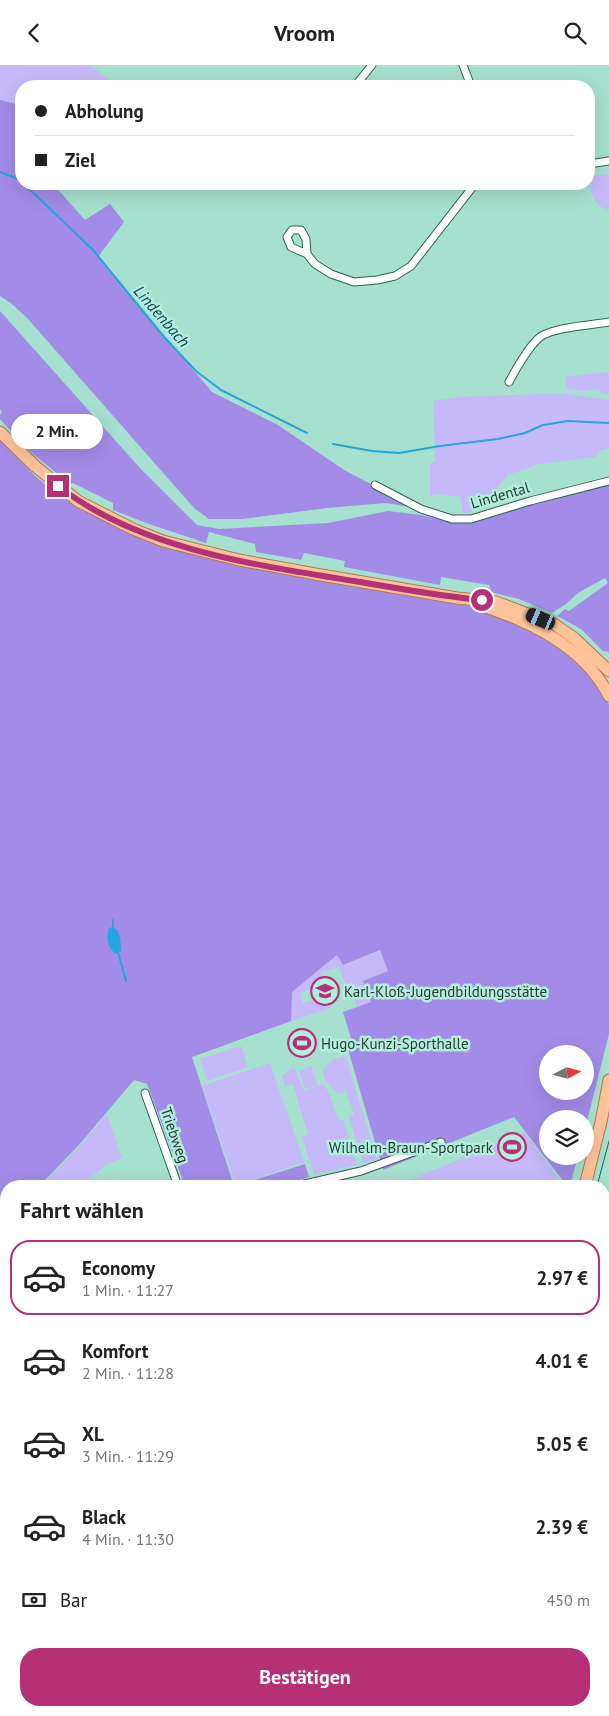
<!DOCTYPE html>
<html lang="de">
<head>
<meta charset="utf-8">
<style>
  :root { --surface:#fff; --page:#f6f6f6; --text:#222; --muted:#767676; --line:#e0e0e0; --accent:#b53074 }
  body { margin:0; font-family:"PT Sans",sans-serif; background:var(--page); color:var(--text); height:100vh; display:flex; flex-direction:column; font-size:19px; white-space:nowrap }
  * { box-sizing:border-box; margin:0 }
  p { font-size:16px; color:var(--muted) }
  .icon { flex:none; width:28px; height:28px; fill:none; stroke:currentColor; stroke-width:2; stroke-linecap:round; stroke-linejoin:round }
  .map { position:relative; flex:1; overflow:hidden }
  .details { position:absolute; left:0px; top:1115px; width:610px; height:536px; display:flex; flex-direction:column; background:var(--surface); border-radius:20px 20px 0 0; box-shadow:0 5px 20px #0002 }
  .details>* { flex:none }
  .top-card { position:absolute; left:15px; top:15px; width:580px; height:110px; border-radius:20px; box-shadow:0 5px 20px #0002; display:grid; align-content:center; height:110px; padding:0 20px; background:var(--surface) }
  .needle { width:32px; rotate:83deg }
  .controls { position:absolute; left:539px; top:980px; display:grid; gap:10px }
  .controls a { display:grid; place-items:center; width:55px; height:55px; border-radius:50%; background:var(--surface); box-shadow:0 5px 20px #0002; font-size:25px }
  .end { position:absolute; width:22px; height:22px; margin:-11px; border:6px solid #b53074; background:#fff; box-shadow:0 0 0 2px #fff }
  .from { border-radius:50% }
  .bubble { position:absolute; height:35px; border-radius:18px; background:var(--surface); box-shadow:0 5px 20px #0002; font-size:16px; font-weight:700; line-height:35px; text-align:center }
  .car { position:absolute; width:15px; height:30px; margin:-15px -8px; border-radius:6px; box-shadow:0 0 4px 1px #0007; background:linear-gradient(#222 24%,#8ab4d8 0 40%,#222 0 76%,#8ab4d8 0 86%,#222 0) }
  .top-card b { display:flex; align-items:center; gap:18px; height:48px; font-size:19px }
  .top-card b+b { border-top:1px solid var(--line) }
  .top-card i { width:12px; height:12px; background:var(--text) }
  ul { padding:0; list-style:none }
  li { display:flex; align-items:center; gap:15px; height:75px; margin:0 10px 8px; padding:0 10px; border:2px solid transparent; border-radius:20px }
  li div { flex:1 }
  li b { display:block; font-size:19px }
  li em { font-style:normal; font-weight:700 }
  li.selected { border-color:var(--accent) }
  li>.icon { width:45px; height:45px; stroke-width:1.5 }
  h2 { padding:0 20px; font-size:22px; line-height:60px }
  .pay { display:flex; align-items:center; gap:12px; height:55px; padding:0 20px; font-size:19px }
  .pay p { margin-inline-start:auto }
  .button { display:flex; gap:10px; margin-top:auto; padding:10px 20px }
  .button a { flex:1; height:58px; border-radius:20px; background:var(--accent); color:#fff; font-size:20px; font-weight:700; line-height:58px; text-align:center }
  header { display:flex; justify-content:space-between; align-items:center; height:65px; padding:0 20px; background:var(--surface); font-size:22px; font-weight:700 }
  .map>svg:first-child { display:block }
  .green { fill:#c6b9fa }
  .forest { fill:#a28ce8; fill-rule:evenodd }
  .water { fill:#25a5dd }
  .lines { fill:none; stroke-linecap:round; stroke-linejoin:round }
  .stream { stroke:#25a5dd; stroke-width:2 }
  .street-casing { stroke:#2b6354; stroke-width:9 }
  .secondary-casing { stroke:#2b6354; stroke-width:12 }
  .primary-casing { stroke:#b07a4c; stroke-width:13 }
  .street { stroke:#fff; stroke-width:7 }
  .secondary { stroke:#fee1cd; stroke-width:10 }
  .primary { stroke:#fdc39b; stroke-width:11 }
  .tram { stroke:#3a574e; stroke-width:1 }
  .route { stroke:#b53074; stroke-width:6 }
  .labels { text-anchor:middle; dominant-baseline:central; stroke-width:5; stroke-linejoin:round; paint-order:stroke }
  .street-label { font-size:15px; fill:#263d36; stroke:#b3eddb }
  .poi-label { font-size:15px; fill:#263d36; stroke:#b3eddb; text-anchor:start }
  .water-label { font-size:16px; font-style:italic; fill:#0e4158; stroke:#b3eddb }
</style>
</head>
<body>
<header><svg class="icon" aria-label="back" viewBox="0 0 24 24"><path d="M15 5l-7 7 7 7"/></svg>Vroom<svg class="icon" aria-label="search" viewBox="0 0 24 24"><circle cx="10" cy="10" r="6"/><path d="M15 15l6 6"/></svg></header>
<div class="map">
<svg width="609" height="1651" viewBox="0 0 609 1651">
  <rect width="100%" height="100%" fill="#a6e0ce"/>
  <g class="green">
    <polygon points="0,0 90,0 116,21 21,21 21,40 0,35"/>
    <polygon points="609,109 609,145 601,142 595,136 588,119 589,111"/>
    <polygon points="609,307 609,330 600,328 599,324 582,326 566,323 565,312"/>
    <polygon points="562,328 609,335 609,383 602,385 595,392 539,399 508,410 492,429 473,432 474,446 463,449 461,432 437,429 430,431 430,399 435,396 433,336 462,332"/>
    <polygon points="381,885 388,906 371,937 357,942 352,926 344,929 341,920 345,918 339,902 320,908 325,924 320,925 318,921 300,928 303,938 324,931 329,937 331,943 291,956 292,927 338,890 343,900"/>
    <polygon points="241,981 248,1002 207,1016 200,994"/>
    <path d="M344 991 346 993 377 1095 363 1098 349 1052 354 1049 346 1026 338 1029C331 1020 320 1015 324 1002L327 1001V999L332 997V995Z"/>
    <polygon points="270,998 304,1097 236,1121 202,1021"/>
    <polygon points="311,1001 318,1020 305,1024 299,1006"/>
    <polygon points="294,1002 304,1026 322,1019 327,1024 339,1056 343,1055 357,1100 314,1109 302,1072 308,1069 293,1020 285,1021 282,1010"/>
    <polygon points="107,1049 122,1093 107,1099 80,1121 41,1121 80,1081"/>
    <polygon points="524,1067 564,1121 396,1121"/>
    <polygon points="6,1150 6,1236 0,1239 0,1154"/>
    <polygon points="285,1645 351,1645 354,1651 282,1651 281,1647"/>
  </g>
  <g class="forest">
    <polygon points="0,35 21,40 21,119 53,119 85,155 110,139 124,157 98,192 212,327 278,360 344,405 416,443 386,438 327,443 242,454 209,454 194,443 28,254 12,239 0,231"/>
    <polygon points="0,246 139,402 197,460 219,464 328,458 388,446 421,450 454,458 472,458 533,438 609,419 609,588 607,586 603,586 581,564 557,551 565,544 569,546 608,518 605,513 578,528 566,539 552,548 519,534 491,527 489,520 441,512 440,520 344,502 345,496 304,488 301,495 256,487 255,479 209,467 206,478 149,459 113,445 113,438 73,418 70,419 27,384 0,354 0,349 2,348 0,344"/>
    <path d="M0 375 34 410 53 426 73 438 166 480 458 535 535 565 568 588 595 615 609 640V969L585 1064V1054H548V1091H578L570 1121H567L514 1052 383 1105 346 977 351 973 343 947 371 937 363 916 388 906 380 885 343 900 337 890 292 927 291 956 192 992 234 1121H185L147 1019 134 1015 78 1081 39 1121H6V1150L0 1154ZM548 989H585V1026H548Z"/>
    <polygon points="305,1099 309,1112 278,1121 236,1121"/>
  </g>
  <path class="water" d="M113 862 117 865 120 872 121 886 116 889C107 883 106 872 109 863Z"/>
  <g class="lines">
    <g class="stream">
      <polyline points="0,107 18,114 21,116"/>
      <polyline points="24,119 93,185 164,272 196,306 221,325 307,368"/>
      <polyline points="333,379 372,386 399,388 440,381 498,374 525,368 543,360 568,356 609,358"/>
      <polyline points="113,863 113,855"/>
      <polyline points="118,887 126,916"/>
    </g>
    <defs>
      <g id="street">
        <polyline points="463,0 471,21"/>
        <polyline points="355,21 372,0"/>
        <polyline points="589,99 609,96"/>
        <polyline points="307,189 306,174 301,165 292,165 287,172 291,182 307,189 315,199 331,209 354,217 377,215 395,211 411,201 475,119"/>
        <path d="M509 317C516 304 529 281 540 272 554 262 592 260 609 257"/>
        <polyline points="375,420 421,444 452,454 471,454 530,436 609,416"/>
        <polyline points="145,1028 178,1121"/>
        <polyline points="296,1121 361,1106 441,1077"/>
        <polyline points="604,1193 609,1194"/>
        <polyline points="604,1261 609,1262"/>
        <polyline points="604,1322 609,1324"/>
        <polyline points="0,1378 6,1398"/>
        <polyline points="604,1386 609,1387"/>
        <polyline points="604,1445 609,1446"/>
        <polyline points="604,1516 609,1515"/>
        <polyline points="57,1645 58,1651"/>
        <polyline points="275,1645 277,1651"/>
        <polyline points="357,1645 361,1651"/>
        <polyline points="454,1645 457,1651"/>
        <polyline points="601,1645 602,1651"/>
        <polyline points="492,1651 515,1646"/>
      </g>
      <polyline id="secondary" points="515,1645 517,1651"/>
      <g id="primary">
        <polyline points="0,367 35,401 78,436 133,464 163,476 239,495 321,510 457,533 496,537 554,559 574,573 609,606"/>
        <path d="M480 540C529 556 584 581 609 631"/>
        <polyline points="585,1121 601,1057 609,1015"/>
      </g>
    </defs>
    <use href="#street" class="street-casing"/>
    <use href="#secondary" class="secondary-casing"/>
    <use href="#primary" class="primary-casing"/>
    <use href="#street" class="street"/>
    <use href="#secondary" class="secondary"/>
    <use href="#primary" class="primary"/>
    <g class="tram">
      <polyline points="597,1121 609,1076"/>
      <polyline points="392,1645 394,1651"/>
    </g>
  </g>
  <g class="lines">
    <path class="route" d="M58 421C139 484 255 500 354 516 397 523 439 531 482 535"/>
  </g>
  <defs>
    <symbol id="university-ring" viewBox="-11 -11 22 22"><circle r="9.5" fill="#b3eddb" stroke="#b53074" stroke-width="1.5"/><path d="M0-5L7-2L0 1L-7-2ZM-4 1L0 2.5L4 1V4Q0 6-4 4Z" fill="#b53074"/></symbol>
    <symbol id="stadium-ring" viewBox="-11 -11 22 22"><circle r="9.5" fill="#b3eddb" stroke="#b53074" stroke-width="1.5"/><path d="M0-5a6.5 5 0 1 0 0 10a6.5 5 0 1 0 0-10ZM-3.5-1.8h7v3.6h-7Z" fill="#b53074"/></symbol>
  </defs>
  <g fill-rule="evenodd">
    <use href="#university-ring" x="309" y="910" width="32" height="32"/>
    <use href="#stadium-ring" x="286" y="962" width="32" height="32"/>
    <use href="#stadium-ring" x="496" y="1066" width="32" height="32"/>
  </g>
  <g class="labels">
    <g class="street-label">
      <text transform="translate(500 430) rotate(-16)">Lindental</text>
      <text transform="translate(175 1070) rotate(71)">Triebweg</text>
    </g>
    <g class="poi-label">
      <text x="344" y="926">Karl-Kloß-Jugendbildungsstätte</text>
      <text x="321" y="978">Hugo-Kunzi-Sporthalle</text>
      <text x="493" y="1082" text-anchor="end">Wilhelm-Braun-Sportpark</text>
    </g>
    <g class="water-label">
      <text transform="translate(162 251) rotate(49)">Lindenbach</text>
    </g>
  </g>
</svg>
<div class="controls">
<a><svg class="needle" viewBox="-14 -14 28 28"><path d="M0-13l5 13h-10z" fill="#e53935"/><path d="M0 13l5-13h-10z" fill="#767676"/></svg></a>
<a><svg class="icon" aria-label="layers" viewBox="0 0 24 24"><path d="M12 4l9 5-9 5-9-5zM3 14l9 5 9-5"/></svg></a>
</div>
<i class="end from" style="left:482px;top:535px"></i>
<i class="end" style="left:58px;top:421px"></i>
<div class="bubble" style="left:11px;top:349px;width:92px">2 Min.</div>
<i class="car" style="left:541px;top:554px;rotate:293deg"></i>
<div class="top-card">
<b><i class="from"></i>Abholung</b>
<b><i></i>Ziel</b>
</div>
<section class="details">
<h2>Fahrt wählen</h2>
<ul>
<li class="selected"><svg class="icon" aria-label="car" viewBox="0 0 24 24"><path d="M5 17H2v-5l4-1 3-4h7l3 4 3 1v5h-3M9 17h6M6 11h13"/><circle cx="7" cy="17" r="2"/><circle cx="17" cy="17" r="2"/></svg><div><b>Economy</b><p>1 Min. · 11:27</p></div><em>2.97 €</em></li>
<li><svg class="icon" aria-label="car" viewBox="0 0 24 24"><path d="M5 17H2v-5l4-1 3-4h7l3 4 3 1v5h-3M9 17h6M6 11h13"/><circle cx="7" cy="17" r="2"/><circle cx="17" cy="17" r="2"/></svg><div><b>Komfort</b><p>2 Min. · 11:28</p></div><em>4.01 €</em></li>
<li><svg class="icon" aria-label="car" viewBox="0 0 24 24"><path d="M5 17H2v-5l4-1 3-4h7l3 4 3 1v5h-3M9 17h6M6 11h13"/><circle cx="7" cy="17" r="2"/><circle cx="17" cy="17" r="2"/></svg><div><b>XL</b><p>3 Min. · 11:29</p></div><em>5.05 €</em></li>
<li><svg class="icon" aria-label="car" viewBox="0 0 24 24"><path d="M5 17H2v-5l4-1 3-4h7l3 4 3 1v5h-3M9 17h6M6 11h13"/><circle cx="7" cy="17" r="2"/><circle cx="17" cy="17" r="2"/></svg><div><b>Black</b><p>4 Min. · 11:30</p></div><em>2.39 €</em></li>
</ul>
<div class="pay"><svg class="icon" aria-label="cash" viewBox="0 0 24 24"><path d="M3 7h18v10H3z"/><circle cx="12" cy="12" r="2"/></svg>Bar<p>450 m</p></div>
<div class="button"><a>Bestätigen</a></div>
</section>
</div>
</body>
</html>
